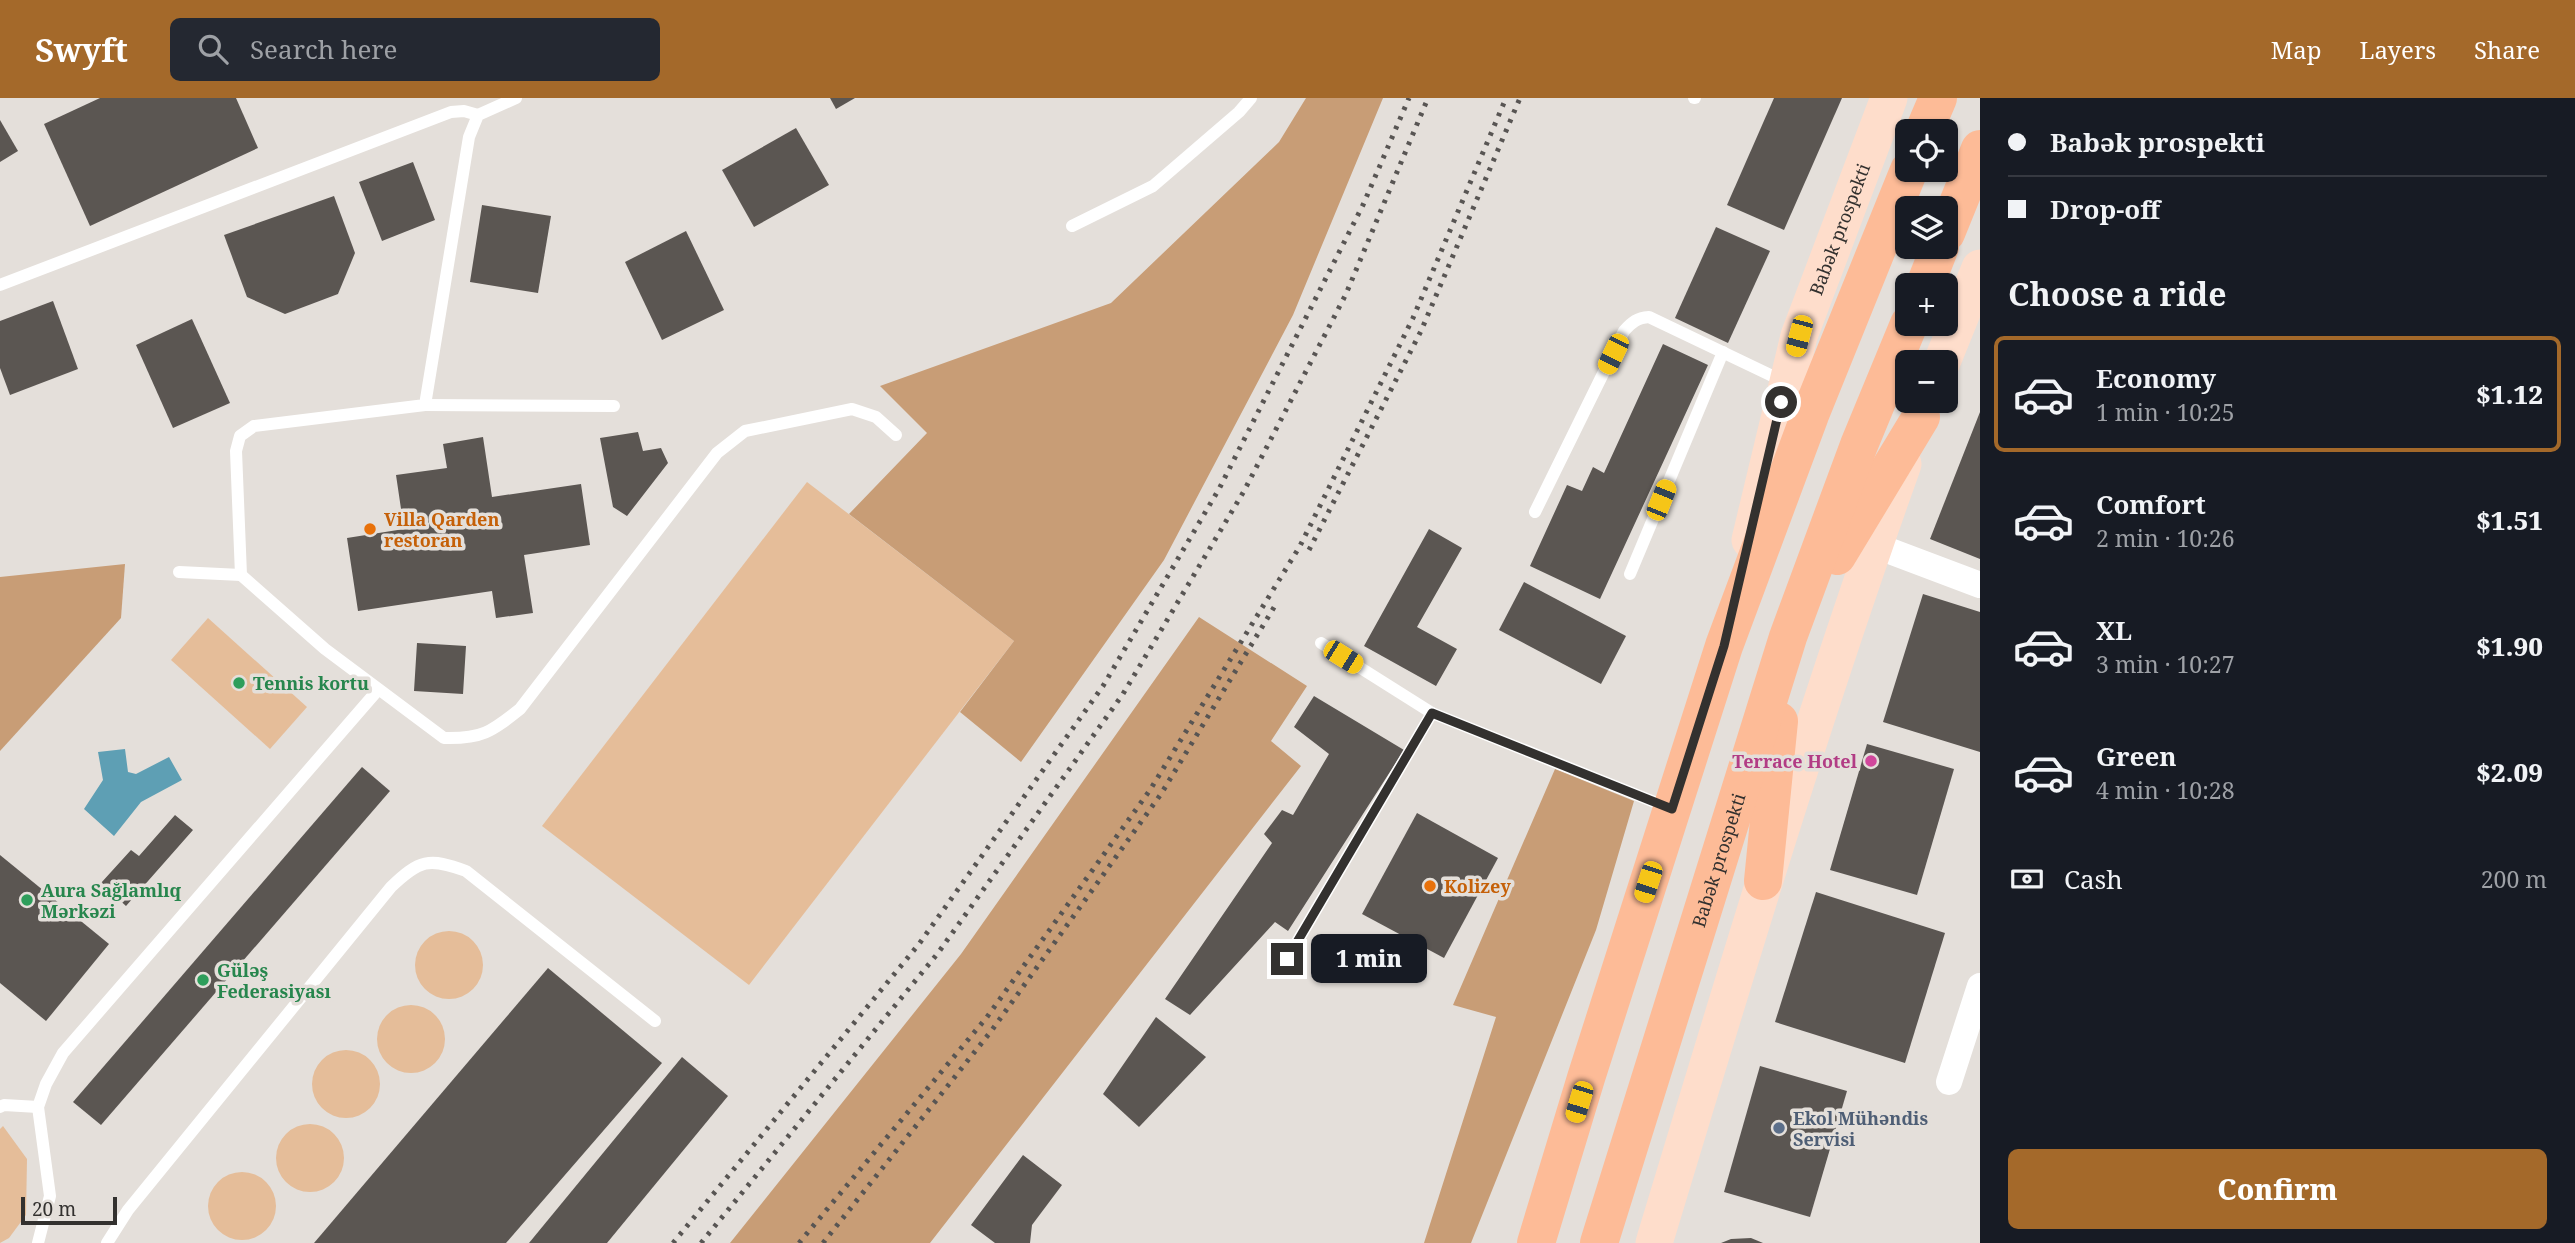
<!DOCTYPE html>
<html lang="en">
<head>
<meta charset="utf-8">
<style>
  :root { --surface:#171b24; --page:#242831; --text:#f1f3f6; --muted:#9ea1a6; --line:#363941; --accent:#a4692a }
  body { margin:0; font-family:"Noto Serif",serif; background:var(--page); color:var(--text); height:100vh; display:flex; flex-direction:column; font-size:26px; white-space:nowrap }
  * { box-sizing:border-box; margin:0 }
  p { font-size:23px; color:var(--muted) }
  .icon { flex:none; width:38px; height:38px; fill:none; stroke:currentColor; stroke-width:2; stroke-linecap:round; stroke-linejoin:round }
  .map { position:relative; flex:1; overflow:hidden }
  .drawer { display:flex; flex-direction:column; background:var(--surface); width:595px }
  .drawer>* { flex:none }
  .hud { display:grid; align-content:center; height:154px; padding:0 28px; background:var(--surface) }
  .fabs { position:absolute; left:1895px; top:21px; display:grid; gap:14px }
  .fabs a { display:grid; place-items:center; width:63px; height:63px; border-radius:10px; background:var(--surface); box-shadow:0 2px 5px #0004; font-size:35px }
  .scale { position:absolute; left:21px; bottom:18px; width:96px; box-sizing:border-box; padding-left:7px; border:4px solid #33312f; border-top:0; font-size:19px; line-height:24px; white-space:nowrap; color:#33312f; -webkit-text-stroke:5px #e4dfda; paint-order:stroke }
  .end { position:absolute; width:32px; height:32px; margin:-16px; border:9px solid #33312f; background:#fff; box-shadow:0 0 0 4px #fff }
  .from { border-radius:50% }
  .bubble { position:absolute; height:49px; border-radius:10px; background:var(--surface); box-shadow:0 2px 5px #0004; font-size:23px; font-weight:800; line-height:49px; text-align:center }
  .car { position:absolute; width:21px; height:42px; margin:-21px -10px; border-radius:9px; box-shadow:0 0 5px 2px #0007; background:linear-gradient(#f5c518 24%,#345 0 40%,#f5c518 0 76%,#345 0 86%,#f5c518 0) }
  .hud b { display:flex; align-items:center; gap:24px; height:66px; font-size:26px }
  .hud b+b { border-top:2px solid var(--line) }
  .hud i { width:18px; height:18px; background:var(--text) }
  ul { padding:0; list-style:none }
  li { display:flex; align-items:center; gap:21px; height:116px; margin:0 14px 10px; padding:0 14px; border:4px solid transparent; border-radius:10px }
  li div { flex:1 }
  li b { display:block; font-size:26px }
  li em { font-style:normal; font-weight:800 }
  li.current { border-color:var(--accent) }
  li>.icon { width:63px; height:63px; stroke-width:1.5 }
  h2 { padding:0 28px; font-size:32px; line-height:84px }
  .pay { display:flex; align-items:center; gap:18px; height:77px; padding:0 28px; font-size:26px }
  .pay p { margin-inline-start:auto }
  .primary-button { display:flex; gap:14px; margin-top:auto; padding:14px 28px }
  .primary-button a { flex:1; height:80px; border-radius:10px; background:var(--accent); color:#fff; font-size:28px; font-weight:800; line-height:80px; text-align:center }
  header { display:flex; align-items:center; gap:42px; box-sizing:border-box; height:98px; padding:0 35px; background:var(--accent); color:#fff }
  header strong { font-size:33px }
  nav { display:flex; gap:38px; margin-inline-start:auto; font-size:24px }
  .search { width:490px; height:63px; background:var(--page); display:flex; align-items:center; gap:18px; box-sizing:border-box; padding:0 24px; border-radius:10px; color:var(--muted); font-size:26px }
  main { display:flex; flex:1; min-height:0 }
  .map>svg:first-child { display:block }
  .green { fill:#e5bd99 }
  .forest { fill:#c89d76 }
  .water { fill:#5e9fb4 }
  .building { fill:#5b5652 }
  .lines { fill:none; stroke-linecap:round; stroke-linejoin:round }
  .service { stroke:#fff; stroke-width:12 }
  .minor { stroke:#fff; stroke-width:26 }
  .secondary { stroke:#feddcb; stroke-width:37 }
  .primary { stroke:#fdbb97; stroke-width:38 }
  .rail { stroke:#585553; stroke-width:5; stroke-dasharray:3.5 7; stroke-linecap:butt }
  .route { stroke:#33312f; stroke-width:9 }
  .food-dot { fill:#e8710a; stroke:#e4dfda; stroke-width:2.5 }
  .leisure-dot { fill:#2e9e5b; stroke:#e4dfda; stroke-width:2.5 }
  .hotel-dot { fill:#d1479c; stroke:#e4dfda; stroke-width:2.5 }
  .service-dot { fill:#5c6f8a; stroke:#e4dfda; stroke-width:2.5 }
  .labels { text-anchor:middle; dominant-baseline:central; stroke-width:7; stroke-linejoin:round; paint-order:stroke }
  .street-label { font-size:18px; fill:#33312f; stroke:#e4dfda }
  .food-label { font-size:18px; font-weight:bold; fill:#c56008; stroke:#e4dfda; text-anchor:start }
  .leisure-label { font-size:18px; font-weight:bold; fill:#27864d; stroke:#e4dfda; text-anchor:start }
  .hotel-label { font-size:18px; font-weight:bold; fill:#b23c85; stroke:#e4dfda; text-anchor:end }
  .service-label { font-size:18px; font-weight:bold; fill:#4e5e75; stroke:#e4dfda; text-anchor:start }
</style>
</head>
<body>
<header>
<strong>Swyft</strong>
<div class="search"><svg class="icon" aria-label="search" viewBox="0 0 24 24"><circle cx="10" cy="10" r="6"/><path d="M15 15l6 6"/></svg>Search here</div>
<nav><a>Map</a><a>Layers</a><a>Share</a></nav>
</header>
<main>
<div class="map">
<svg width="1980" height="1145" viewBox="0 0 1980 1145">
  <rect width="100%" height="100%" fill="#e4dfda"/>
  <g class="green">
    <polygon points="807,384 1014,543 749,887 542,728"/>
    <polygon points="208,520 307,609 270,651 171,562"/>
    <circle cx="449" cy="867" r="34"/>
    <circle cx="411" cy="941" r="34"/>
    <circle cx="346" cy="986" r="34"/>
    <circle cx="310" cy="1060" r="34"/>
    <polygon points="3,1028 27,1061 26,1117 9,1140 0,1145 0,1031"/>
    <circle cx="242" cy="1108" r="34"/>
  </g>
  <g class="forest">
    <polygon points="1306,0 1383,0 1293,217 1164,462 1021,664 960,614 1014,543 849,416 927,335 880,288 1111,205 1279,44"/>
    <polygon points="125,466 121,520 0,653 0,479"/>
    <polygon points="1199,519 1307,588 1271,643 1301,668 930,1145 730,1145 961,856"/>
    <polygon points="1555,671 1634,703 1596,832 1471,1145 1424,1145 1496,919 1453,907"/>
  </g>
  <polygon class="water" points="125,651 128,674 136,676 169,659 182,682 141,704 114,738 84,711 103,682 98,654"/>
  <g class="building">
    <polygon points="100,0 236,0 258,50 90,128 44,26"/>
    <polygon points="830,0 855,0 836,11"/>
    <polygon points="1774,0 1842,0 1784,132 1727,107"/>
    <polygon points="0,22 18,53 0,64"/>
    <polygon points="796,30 829,87 754,129 722,72"/>
    <polygon points="413,64 435,122 382,143 359,84"/>
    <polygon points="334,98 355,155 338,196 285,216 247,199 224,137"/>
    <polygon points="482,107 551,118 538,195 470,184"/>
    <polygon points="1716,129 1770,153 1728,245 1675,220"/>
    <polygon points="686,133 724,212 662,242 625,164"/>
    <polygon points="53,203 78,271 10,297 0,270 0,223"/>
    <polygon points="192,221 230,305 173,330 136,247"/>
    <polygon points="1663,246 1708,267 1600,501 1530,468 1567,387 1582,393 1593,369 1604,375"/>
    <polygon points="1980,314 1980,461 1930,441"/>
    <polygon points="638,334 643,353 661,350 668,365 627,418 613,409 600,340"/>
    <polygon points="483,339 492,399 581,386 590,447 524,457 533,515 496,520 492,493 358,513 347,440 404,431 396,377 447,370 443,346"/>
    <polygon points="1429,431 1462,450 1417,529 1457,551 1436,588 1364,548"/>
    <polygon points="1524,484 1626,538 1601,586 1499,532"/>
    <polygon points="1923,496 1980,514 1980,654 1883,624"/>
    <polygon points="417,545 466,548 463,596 414,593"/>
    <polygon points="1314,598 1404,652 1288,833 1275,824 1190,917 1165,901 1272,745 1264,736 1282,712 1293,717 1329,656 1294,629"/>
    <polygon points="1867,646 1954,671 1917,797 1830,772"/>
    <polygon points="362,669 390,693 101,1027 73,1004"/>
    <polygon points="1417,715 1498,760 1444,860 1362,816"/>
    <polygon points="175,717 193,732 126,808 101,785 131,752 139,758"/>
    <polygon points="0,757 109,846 46,923 0,885"/>
    <polygon points="1816,794 1945,835 1905,965 1775,924"/>
    <polygon points="548,870 662,965 506,1145 314,1145"/>
    <polygon points="1156,919 1206,959 1139,1029 1103,996"/>
    <polygon points="682,959 728,998 607,1145 529,1145"/>
    <polygon points="1760,968 1847,993 1810,1119 1724,1094"/>
    <polygon points="1023,1057 1062,1087 1032,1127 1030,1145 995,1145 971,1127"/>
    <polygon points="1751,1140 1763,1145 1721,1145 1731,1141"/>
  </g>
  <g class="lines">
    <g class="service">
      <path d="M516 0 478 17 469 39 425 307 254 328 240 338 236 353 241 477 325 551 444 640C482 641 491 634 520 611L717 355 745 333 852 311 876 319 896 337"/>
      <polyline points="1694,0 1695,0"/>
      <polyline points="1072,128 1153,88 1239,14 1251,0"/>
      <polyline points="0,187 451,14 464,13 478,17"/>
      <polyline points="425,307 614,308"/>
      <path d="M1535 414 1624 233C1632 224 1637 220 1649 219L1785 284"/>
      <polyline points="179,474 241,477"/>
      <polyline points="1630,476 1723,254"/>
      <polyline points="1321,545 1432,615"/>
      <polyline points="1287,861 1432,615 1667,709"/>
      <polyline points="0,1009 4,1007 38,1009"/>
      <polyline points="38,1145 50,1098 38,1009 46,986 63,955 377,593"/>
      <path d="M107 1145 128 1112 391 789C419 762 429 759 466 773L655 923"/>
    </g>
    <g class="minor">
      <polyline points="1874,447 1980,487"/>
      <polyline points="1949,984 1980,888"/>
    </g>
    <g class="secondary">
      <polyline points="1942,264 1980,170"/>
      <path id="s1" d="M1750 442 1799 238 1889 0"/>
      <path d="M1654 1145C1733 884 1811 623 1903 366"/>
    </g>
    <g class="primary">
      <polyline points="1924,33 1938,0"/>
      <polyline points="1946,135 1980,51"/>
      <polyline points="1925,187 1940,149"/>
      <polyline points="1837,458 1921,319"/>
      <polyline points="1763,783 1779,623"/>
      <polyline points="1536,1145 1586,980 1724,548 1810,317 1909,72"/>
      <path id="s2" d="M1599 1145 1788 539 1859 347 1909 226"/>
    </g>
    <g class="rail">
      <polyline points="1309,452 1421,233 1520,0"/>
      <polyline points="673,1145 919,846 1103,588 1219,391 1363,107 1409,0"/>
      <polyline points="701,1145 938,855 1123,596 1244,393 1346,196 1428,0"/>
      <polyline points="799,1145 987,919 1150,692 1300,448 1413,220 1506,0"/>
      <polyline points="823,1145 992,932 1161,696 1276,506"/>
    </g>
  </g>
  <g class="lines">
    <polyline class="route" points="1287,861 1432,615 1672,711 1724,548 1781,304"/>
  </g>
  <g class="food-dot">
    <circle cx="370" cy="431" r="7"/>
    <circle cx="1430" cy="788" r="7"/>
  </g>
  <g class="leisure-dot">
    <circle cx="239" cy="585" r="7"/>
    <circle cx="27" cy="802" r="7"/>
    <circle cx="203" cy="882" r="7"/>
  </g>
  <circle class="hotel-dot" cx="1871" cy="663" r="7"/>
  <circle class="service-dot" cx="1779" cy="1030" r="7"/>
  <g class="labels">
    <g class="street-label">
      <text stroke="none"><textPath href="#s1" startOffset="324">Babək prospekti</textPath></text>
      <text stroke="none"><textPath href="#s2" startOffset="401">Babək prospekti</textPath></text>
    </g>
    <g class="food-label">
      <text x="384" y="421">Villa Qarden<tspan x="384" dy="21">restoran</tspan></text>
      <text x="1444" y="788">Kolizey</text>
    </g>
    <g class="leisure-label">
      <text x="253" y="585">Tennis kortu</text>
      <text x="41" y="792">Aura Sağlamlıq<tspan x="41" dy="21">Mərkəzi</tspan></text>
      <text x="217" y="872">Güləş<tspan x="217" dy="21">Federasiyası</tspan></text>
    </g>
    <g class="hotel-label">
      <text x="1857" y="663">Terrace Hotel</text>
    </g>
    <g class="service-label">
      <text x="1793" y="1020">Ekol Mühəndis<tspan x="1793" dy="21">Servisi</tspan></text>
    </g>
  </g>
</svg>
<div class="fabs">
<a><svg class="icon" aria-label="locate" viewBox="0 0 24 24"><circle cx="12" cy="12" r="6"/><path d="M12 2v4M12 18v4M2 12h4M18 12h4"/></svg></a>
<a><svg class="icon" aria-label="layers" viewBox="0 0 24 24"><path d="M12 4l9 5-9 5-9-5zM3 14l9 5 9-5"/></svg></a>
<a>+</a>
<a>−</a>
</div>
<div class="scale">20 m</div>
<i class="end from" style="left:1781px;top:304px"></i>
<i class="end" style="left:1287px;top:861px"></i>
<div class="bubble" style="left:1311px;top:836px;width:116px">1 min</div>
<i class="car" style="left:1799px;top:238px;rotate:195deg"></i>
<i class="car" style="left:1613px;top:256px;rotate:206deg"></i>
<i class="car" style="left:1661px;top:402px;rotate:22deg"></i>
<i class="car" style="left:1343px;top:559px;rotate:122deg"></i>
<i class="car" style="left:1648px;top:784px;rotate:198deg"></i>
<i class="car" style="left:1579px;top:1004px;rotate:197deg"></i>
</div>
<section class="drawer">
<div class="hud">
<b><i class="from"></i>Babək prospekti</b>
<b><i></i>Drop-off</b>
</div>
<h2>Choose a ride</h2>
<ul>
<li class="current"><svg class="icon" aria-label="car" viewBox="0 0 24 24"><path d="M5 17H2v-5l4-1 3-4h7l3 4 3 1v5h-3M9 17h6M6 11h13"/><circle cx="7" cy="17" r="2"/><circle cx="17" cy="17" r="2"/></svg><div><b>Economy</b><p>1 min · 10:25</p></div><em>$1.12</em></li>
<li><svg class="icon" aria-label="car" viewBox="0 0 24 24"><path d="M5 17H2v-5l4-1 3-4h7l3 4 3 1v5h-3M9 17h6M6 11h13"/><circle cx="7" cy="17" r="2"/><circle cx="17" cy="17" r="2"/></svg><div><b>Comfort</b><p>2 min · 10:26</p></div><em>$1.51</em></li>
<li><svg class="icon" aria-label="car" viewBox="0 0 24 24"><path d="M5 17H2v-5l4-1 3-4h7l3 4 3 1v5h-3M9 17h6M6 11h13"/><circle cx="7" cy="17" r="2"/><circle cx="17" cy="17" r="2"/></svg><div><b>XL</b><p>3 min · 10:27</p></div><em>$1.90</em></li>
<li><svg class="icon" aria-label="car" viewBox="0 0 24 24"><path d="M5 17H2v-5l4-1 3-4h7l3 4 3 1v5h-3M9 17h6M6 11h13"/><circle cx="7" cy="17" r="2"/><circle cx="17" cy="17" r="2"/></svg><div><b>Green</b><p>4 min · 10:28</p></div><em>$2.09</em></li>
</ul>
<div class="pay"><svg class="icon" aria-label="cash" viewBox="0 0 24 24"><path d="M3 7h18v10H3z"/><circle cx="12" cy="12" r="2"/></svg>Cash<p>200 m</p></div>
<div class="primary-button"><a>Confirm</a></div>
</section>
</main>
</body>
</html>
